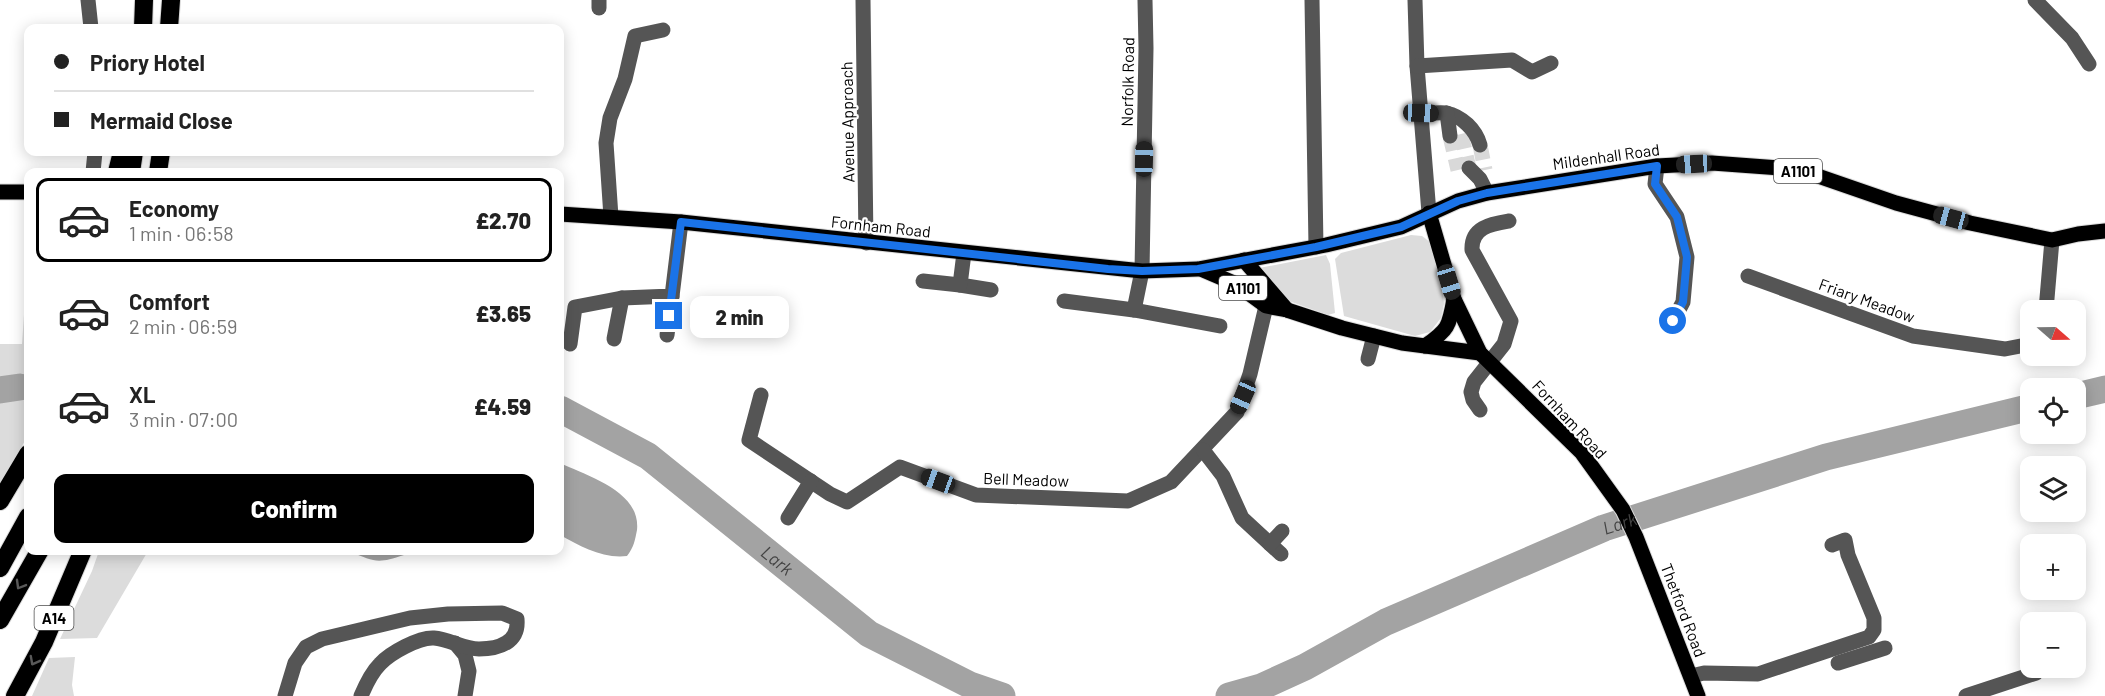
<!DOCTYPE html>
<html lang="en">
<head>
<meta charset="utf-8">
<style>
  :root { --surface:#fff; --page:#f2f2f2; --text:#222; --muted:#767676; --line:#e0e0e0; --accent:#000 }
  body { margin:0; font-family:Barlow,sans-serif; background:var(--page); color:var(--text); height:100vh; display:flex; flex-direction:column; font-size:22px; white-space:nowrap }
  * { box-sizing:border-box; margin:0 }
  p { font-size:20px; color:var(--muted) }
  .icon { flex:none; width:33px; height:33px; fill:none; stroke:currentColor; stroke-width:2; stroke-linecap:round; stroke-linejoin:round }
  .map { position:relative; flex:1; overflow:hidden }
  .drawer { position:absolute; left:24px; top:168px; width:540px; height:387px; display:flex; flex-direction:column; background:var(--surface); border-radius:12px; box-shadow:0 3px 15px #0003 }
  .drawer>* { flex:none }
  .guide { position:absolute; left:24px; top:24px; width:540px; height:132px; border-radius:12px; box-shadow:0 3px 15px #0003; display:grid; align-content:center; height:132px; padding:0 30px; background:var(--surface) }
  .needle { width:39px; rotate:110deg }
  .tools { position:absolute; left:2020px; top:300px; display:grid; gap:12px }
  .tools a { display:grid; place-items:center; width:66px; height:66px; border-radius:12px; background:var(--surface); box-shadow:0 3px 15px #0003; font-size:30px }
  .end { position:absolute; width:27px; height:27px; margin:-14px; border:8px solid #1a73e8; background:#fff; box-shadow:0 0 0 3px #fff }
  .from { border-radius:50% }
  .bubble { position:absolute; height:42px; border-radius:12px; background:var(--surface); box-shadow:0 3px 15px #0003; font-size:20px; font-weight:800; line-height:42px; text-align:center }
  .car { position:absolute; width:18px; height:36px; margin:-18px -9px; border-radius:8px; box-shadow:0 0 4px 2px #0007; background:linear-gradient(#222 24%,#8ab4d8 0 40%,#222 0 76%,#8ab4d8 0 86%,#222 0) }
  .guide b { display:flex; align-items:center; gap:21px; height:57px; font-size:22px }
  .guide b+b { border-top:2px solid var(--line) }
  .guide i { width:15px; height:15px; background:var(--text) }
  ul { padding:10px 0 0; list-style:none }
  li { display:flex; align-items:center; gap:18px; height:84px; margin:0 12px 9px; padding:0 18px; border:3px solid transparent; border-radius:12px }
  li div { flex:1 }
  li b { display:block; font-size:22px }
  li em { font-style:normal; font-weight:800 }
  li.selected { border-color:var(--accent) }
  li>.icon { width:54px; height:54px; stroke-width:1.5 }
  .primary-button { display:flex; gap:12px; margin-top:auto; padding:12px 30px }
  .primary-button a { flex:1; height:69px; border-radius:12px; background:var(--accent); color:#fff; font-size:24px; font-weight:800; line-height:69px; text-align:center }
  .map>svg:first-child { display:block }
  .green { fill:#dcdcdc }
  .water { fill:#a3a3a3 }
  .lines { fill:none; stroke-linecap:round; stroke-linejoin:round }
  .river { stroke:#a3a3a3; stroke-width:27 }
  .minor-tunnel { stroke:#d9d9d9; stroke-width:15; stroke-dasharray:15 8; stroke-linecap:butt }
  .major-casing { stroke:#dbdbdb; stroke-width:17 }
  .highway-casing { stroke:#dbdbdb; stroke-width:20 }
  .minor { stroke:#555; stroke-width:15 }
  .major { stroke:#000; stroke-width:15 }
  .highway { stroke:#000; stroke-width:18 }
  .oneway { stroke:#595959 }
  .route { stroke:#1a73e8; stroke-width:8 }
  .labels { text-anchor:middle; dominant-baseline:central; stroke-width:4.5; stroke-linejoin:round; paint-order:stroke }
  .shield { fill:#fff; stroke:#4c4c4c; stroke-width:1.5 }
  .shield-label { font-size:15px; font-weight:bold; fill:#000 }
  .street-label { font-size:16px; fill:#000; stroke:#fff }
  .water-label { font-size:18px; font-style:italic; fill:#444; stroke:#fff }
</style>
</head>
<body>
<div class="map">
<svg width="2105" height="696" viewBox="0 0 2105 696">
  <rect width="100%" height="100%" fill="#fff"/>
  <g class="green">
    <polygon points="1411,235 1422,236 1430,242 1442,286 1444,304 1441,318 1430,332 1415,336 1344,316 1335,259 1341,253"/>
    <polygon points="1326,255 1330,264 1335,313 1328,315 1255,289 1251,281 1254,269"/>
    <polygon points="28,256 28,435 0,487 0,344 22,344"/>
    <polygon points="99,551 148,551 97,638 60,639 92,571"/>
    <polygon points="75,657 72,685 74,696 32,696 49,658"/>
  </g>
  <g class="water">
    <path d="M560 463C587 476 641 491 637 530 635 540 634 547 627 556 603 559 580 546 560 535Z"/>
    <path d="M349 551H406L404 555C377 564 375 562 349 551Z"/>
  </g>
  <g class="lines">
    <g class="river">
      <polyline points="0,390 20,387"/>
      <polyline points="2076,396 2105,389"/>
      <path id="s1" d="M560 409 648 456 869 634 970 685 1002 696"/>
      <path id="s2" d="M1229 696 1261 687 1305 667 1386 622 1604 528 1826 457 2031 407"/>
    </g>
    <g class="minor-tunnel">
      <polyline points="1461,134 1469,168"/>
      <polyline points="1450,136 1458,170"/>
      <polyline points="1480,145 1485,170"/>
    </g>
    <defs>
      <g id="major">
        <polyline points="0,192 28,192"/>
        <polyline points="1429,213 1454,299 1480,353 1582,453 1623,510 1636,537 1698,696"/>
        <polyline points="560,214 681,222 1142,271 1198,269 1326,245 1401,227 1458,201 1487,193 1657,166 1712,163 1781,168 1815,175 1896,203 1970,223 2052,240 2078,234 2105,231"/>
        <polyline points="1244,260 1287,310"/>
        <polyline points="1201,269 1236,284 1266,306 1287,310 1342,328 1402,343 1480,353"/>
        <path d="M1425 346C1448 330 1449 327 1454 299"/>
      </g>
      <g id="highway">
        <polyline points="143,28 144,0"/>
        <polyline points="169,28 171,0"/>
        <polyline points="117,172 122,152"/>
        <polyline points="131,172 134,152"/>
        <polyline points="158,172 161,152"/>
        <polyline points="0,501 28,454"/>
        <polyline points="0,568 28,517"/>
        <polyline points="0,620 40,550"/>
        <polyline points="15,696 44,642 83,550"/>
      </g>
    </defs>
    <use href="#major" class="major-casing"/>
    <use href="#highway" class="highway-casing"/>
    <g class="minor">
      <polyline points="88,0 91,28"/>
      <polyline points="599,0 599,8"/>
      <polyline points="863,0 866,243"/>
      <polyline points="1312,0 1316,247"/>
      <polyline points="1415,0 1417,66 1429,213"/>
      <polyline points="2035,0 2072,38 2089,64"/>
      <polyline points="1417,66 1512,60 1532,72 1551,63"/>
      <path d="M1421 113C1429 114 1438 112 1446 113 1462 116 1476 130 1480 145"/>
      <polyline points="1447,113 1450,136"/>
      <polyline points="1657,166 1655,184 1677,217 1687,257 1683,302 1673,321"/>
      <polyline points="1469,168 1480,179 1487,193"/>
      <polyline points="93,172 95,152"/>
      <polyline points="611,217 606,143 610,118 625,79 635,36 663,30"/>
      <polyline points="964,253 960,285 991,290"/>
      <polyline points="1748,276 1913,336 2005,349 2031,344"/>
      <polyline points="923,281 960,285"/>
      <polyline points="1064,301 1134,310 1220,326"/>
      <polyline points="1134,310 1142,271 1146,48 1145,0"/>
      <polyline points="2046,310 2052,240"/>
      <polyline points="667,335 672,296"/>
      <polyline points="614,339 622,298"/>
      <polyline points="570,344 575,307 622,298 672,296 681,222"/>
      <polyline points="1368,359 1374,336"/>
      <polyline points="761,395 749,440 830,494 847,502 900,467 976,495 1128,501 1171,482 1237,412 1250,374 1266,306"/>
      <path d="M1480 410 1473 400 1471 392 1474 382 1504 344 1511 321 1472 250C1471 227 1491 224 1509 221"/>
      <polyline points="1203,450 1223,476 1242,518 1281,554"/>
      <polyline points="788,518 811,481"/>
      <polyline points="1270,544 1282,531"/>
      <polyline points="455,643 465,655 469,671 465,696"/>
      <polyline points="1838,663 1885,648"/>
      <polyline points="1691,676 1704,673 1758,674 1869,637 1874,630 1874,618 1848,555 1845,540 1832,545"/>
      <path d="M285 696 295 663 306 647 322 639 410 618 448 614 502 613 517 619C519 642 500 649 479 649 464 649 449 639 434 638 419 637 390 653 380 664 371 673 366 684 361 696"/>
      <polyline points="1966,696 2036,673"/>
    </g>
    <use href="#major" class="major"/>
    <use href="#highway" class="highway"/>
  </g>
  <defs><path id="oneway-chevron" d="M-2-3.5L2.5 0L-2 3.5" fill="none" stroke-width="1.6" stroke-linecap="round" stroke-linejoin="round" transform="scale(1.5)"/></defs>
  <g class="oneway">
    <use href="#oneway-chevron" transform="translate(20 585) rotate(120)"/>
    <use href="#oneway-chevron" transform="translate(34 661) rotate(118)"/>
  </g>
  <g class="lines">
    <polyline class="route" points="669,316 681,222 1108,269 1142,271 1198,269 1316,247 1401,227 1458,201 1487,193 1657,166 1655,184 1677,217 1687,257 1683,302 1673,321"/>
  </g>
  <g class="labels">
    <g class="shield">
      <rect x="1774" y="159" width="48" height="24" rx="4.5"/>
      <rect x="1219" y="276" width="48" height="24" rx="4.5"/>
      <rect x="34.5" y="606" width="39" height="24" rx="4.5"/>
    </g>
    <g class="shield-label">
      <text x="1798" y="171">A1101</text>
      <text x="1243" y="288">A1101</text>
      <text x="54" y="618">A14</text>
    </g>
    <g class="street-label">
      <text transform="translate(1127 82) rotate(-89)">Norfolk Road</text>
      <text transform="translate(847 122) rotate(-91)">Avenue Approach</text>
      <text transform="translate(1606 156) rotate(-8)">Mildenhall Road</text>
      <text transform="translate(881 226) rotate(6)">Fornham Road</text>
      <text transform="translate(1867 300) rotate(20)">Friary Meadow</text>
      <text transform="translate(1570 419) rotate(47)">Fornham Road</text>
      <text transform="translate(1026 479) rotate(2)">Bell Meadow</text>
      <text transform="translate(1684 610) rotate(69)">Thetford Road</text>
    </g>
    <g class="water-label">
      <text stroke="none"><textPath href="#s2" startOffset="428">Lark</textPath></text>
      <text stroke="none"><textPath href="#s1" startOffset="266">Lark</textPath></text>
    </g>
  </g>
</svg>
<div class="tools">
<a><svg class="needle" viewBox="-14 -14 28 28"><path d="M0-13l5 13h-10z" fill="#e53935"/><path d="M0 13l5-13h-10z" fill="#767676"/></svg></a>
<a><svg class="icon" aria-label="locate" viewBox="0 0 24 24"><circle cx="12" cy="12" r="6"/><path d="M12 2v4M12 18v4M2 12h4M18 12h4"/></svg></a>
<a><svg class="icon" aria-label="layers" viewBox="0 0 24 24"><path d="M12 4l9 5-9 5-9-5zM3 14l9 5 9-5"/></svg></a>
<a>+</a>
<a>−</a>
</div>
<i class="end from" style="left:1673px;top:321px"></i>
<i class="end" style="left:669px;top:316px"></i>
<div class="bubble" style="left:690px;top:296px;width:99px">2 min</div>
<i class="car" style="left:1421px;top:113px;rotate:92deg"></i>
<i class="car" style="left:1144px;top:159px;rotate:1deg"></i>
<i class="car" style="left:1694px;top:164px;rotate:267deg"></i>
<i class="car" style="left:1951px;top:218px;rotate:285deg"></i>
<i class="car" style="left:1449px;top:282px;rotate:163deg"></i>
<i class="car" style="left:1243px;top:397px;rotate:204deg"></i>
<i class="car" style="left:938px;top:481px;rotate:290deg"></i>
<div class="guide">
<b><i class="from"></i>Priory Hotel</b>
<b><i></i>Mermaid Close</b>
</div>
<section class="drawer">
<ul>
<li class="selected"><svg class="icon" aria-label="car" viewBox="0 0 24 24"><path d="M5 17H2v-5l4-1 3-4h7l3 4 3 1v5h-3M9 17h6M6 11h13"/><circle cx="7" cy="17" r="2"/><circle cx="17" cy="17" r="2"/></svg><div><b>Economy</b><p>1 min · 06:58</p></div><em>£2.70</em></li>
<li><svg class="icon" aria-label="car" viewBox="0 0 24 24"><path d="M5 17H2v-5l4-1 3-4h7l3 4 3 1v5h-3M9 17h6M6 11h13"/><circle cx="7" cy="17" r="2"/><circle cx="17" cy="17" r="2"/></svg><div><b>Comfort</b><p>2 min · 06:59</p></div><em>£3.65</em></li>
<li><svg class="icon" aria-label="car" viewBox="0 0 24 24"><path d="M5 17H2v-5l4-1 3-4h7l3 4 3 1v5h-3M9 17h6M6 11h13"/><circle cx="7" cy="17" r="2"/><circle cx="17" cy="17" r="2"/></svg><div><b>XL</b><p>3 min · 07:00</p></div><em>£4.59</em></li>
</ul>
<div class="primary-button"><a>Confirm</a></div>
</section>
</div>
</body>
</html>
